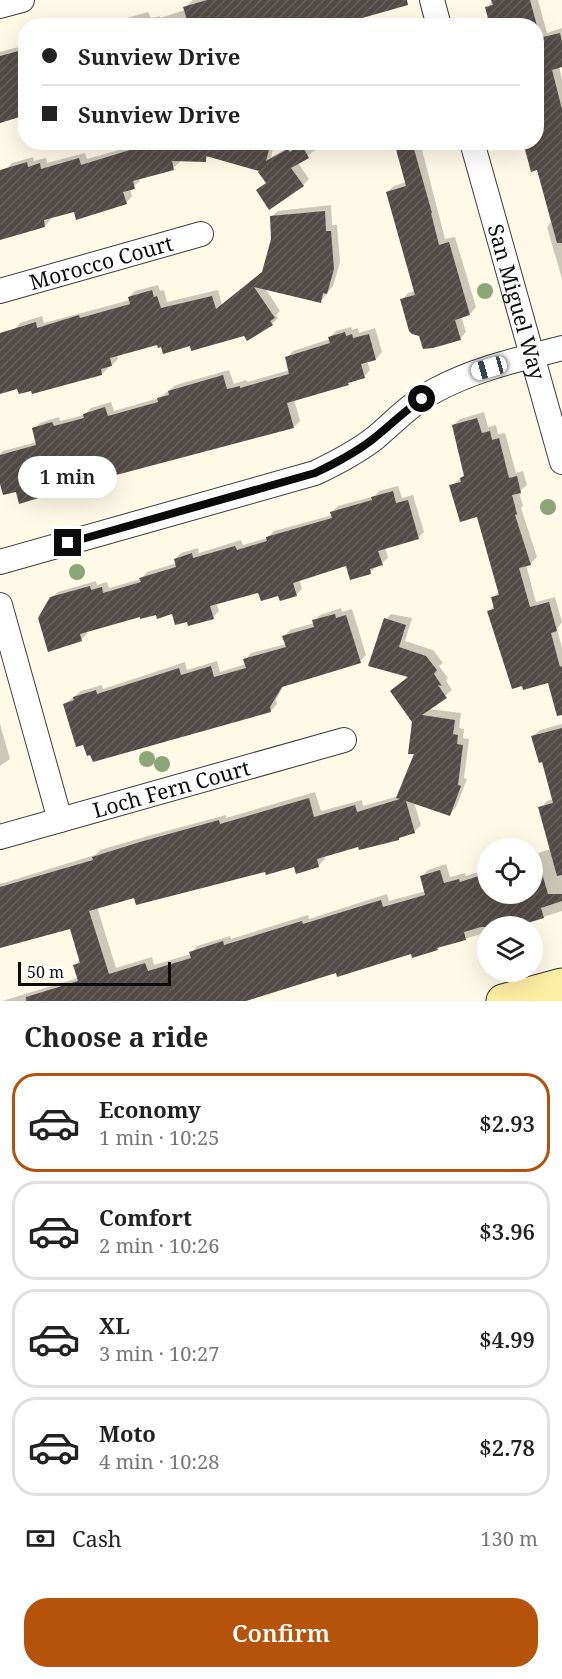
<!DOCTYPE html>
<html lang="en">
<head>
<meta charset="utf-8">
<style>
  :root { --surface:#fff; --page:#f2f2f2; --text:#222; --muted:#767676; --line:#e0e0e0; --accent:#b45309 }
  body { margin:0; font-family:"Noto Serif",serif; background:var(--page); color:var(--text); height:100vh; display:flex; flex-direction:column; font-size:22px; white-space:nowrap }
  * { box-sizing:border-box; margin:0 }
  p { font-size:20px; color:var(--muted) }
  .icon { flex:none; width:33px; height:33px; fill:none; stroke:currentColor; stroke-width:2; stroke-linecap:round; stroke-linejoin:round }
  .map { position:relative; height:1001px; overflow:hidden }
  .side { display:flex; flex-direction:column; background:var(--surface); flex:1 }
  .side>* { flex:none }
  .guide { position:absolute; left:18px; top:18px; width:526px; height:132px; border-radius:24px; box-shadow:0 6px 24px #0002; display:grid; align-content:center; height:132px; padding:0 24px; background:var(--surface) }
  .buttons { position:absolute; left:477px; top:838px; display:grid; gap:12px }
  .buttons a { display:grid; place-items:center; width:66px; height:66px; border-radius:50%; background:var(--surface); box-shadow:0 6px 24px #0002; font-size:30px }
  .scale { position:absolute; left:18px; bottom:15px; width:153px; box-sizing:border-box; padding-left:6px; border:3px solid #0b0b0b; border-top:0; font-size:16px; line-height:21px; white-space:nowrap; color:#0b0b0b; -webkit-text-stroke:4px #fff; paint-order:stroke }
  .end { position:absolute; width:27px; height:27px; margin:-14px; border:8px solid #0b0b0b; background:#fff; box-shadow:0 0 0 3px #fff }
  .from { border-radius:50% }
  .bubble { position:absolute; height:42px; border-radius:21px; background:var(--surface); box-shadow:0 6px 24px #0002; font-size:20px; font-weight:600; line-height:42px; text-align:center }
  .car { position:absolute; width:18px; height:36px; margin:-18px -9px; border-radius:8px; box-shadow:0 0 4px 2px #0007; background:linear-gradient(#fff 24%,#345 0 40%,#fff 0 76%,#345 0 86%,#fff 0) }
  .guide b { display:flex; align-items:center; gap:21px; height:57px; font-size:22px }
  .guide b+b { border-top:2px solid var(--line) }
  .guide i { width:15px; height:15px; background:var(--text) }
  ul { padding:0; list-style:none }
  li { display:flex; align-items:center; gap:18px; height:99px; margin:0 12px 9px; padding:0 12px; border:3px solid var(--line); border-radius:24px }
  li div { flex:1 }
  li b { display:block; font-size:22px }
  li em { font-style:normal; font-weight:600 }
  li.current { border-color:var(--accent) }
  li>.icon { width:54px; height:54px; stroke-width:1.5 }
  h2 { padding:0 24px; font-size:27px; line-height:72px }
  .pay { display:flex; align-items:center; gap:15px; height:66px; padding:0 24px; font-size:22px }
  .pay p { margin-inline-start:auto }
  .action { display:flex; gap:12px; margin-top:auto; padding:12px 24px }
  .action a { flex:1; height:69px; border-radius:24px; background:var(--accent); color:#fff; font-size:24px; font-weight:600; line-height:69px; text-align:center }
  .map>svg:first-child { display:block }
  .shadow { fill:#0003 }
  .building { fill:url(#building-hatch) }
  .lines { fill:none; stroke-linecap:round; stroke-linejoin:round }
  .street-casing { stroke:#3e3e3e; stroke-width:26 }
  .secondary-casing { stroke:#2d2d2d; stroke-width:35 }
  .street { stroke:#fff; stroke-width:24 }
  .secondary { stroke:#ffefa3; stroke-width:33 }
  .tree { fill:#8ca677 }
  .route { stroke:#0b0b0b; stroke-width:8 }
  .labels { text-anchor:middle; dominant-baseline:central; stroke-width:6; stroke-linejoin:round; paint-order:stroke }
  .street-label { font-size:21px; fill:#0b0b0b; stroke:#fff }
</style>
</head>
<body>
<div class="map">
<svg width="562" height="1001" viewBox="0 0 562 1001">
  <defs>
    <pattern id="building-hatch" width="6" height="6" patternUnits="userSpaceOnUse" patternTransform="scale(1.5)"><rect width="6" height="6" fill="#534b47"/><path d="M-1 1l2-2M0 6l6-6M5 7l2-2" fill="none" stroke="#67605d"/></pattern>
  </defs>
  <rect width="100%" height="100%" fill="#fff9e8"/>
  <g class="shadow">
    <polygon points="193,0 385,0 340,22 340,26 99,26 148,12 151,18 160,16 160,18 185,10 185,7"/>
    <polygon points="493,0 538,0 547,33 562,28 562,66 559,67 562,79 562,279 547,227 551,222 538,169 537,26 492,26 487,8"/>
    <polygon points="26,45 26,114 0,121 0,52"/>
    <polygon points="132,142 275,142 271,157 295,144 296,146 302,142 310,142 315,150 298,163 309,179 303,185 267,182 262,170 209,156 205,160 179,160 180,162 173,168 139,178 140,181 130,189 132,196 126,203 75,210 50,217 51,219 45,226 0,238 0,175 12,163 33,157 34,161 46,158 47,163 85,153 87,159 133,146"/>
    <polygon points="373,142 420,142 445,239 455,237 476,307 470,314 461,316 466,332 460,339 421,334 402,300 408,293 415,291 387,192 394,186 406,182 396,146 375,149"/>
    <polygon points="331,205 332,225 337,225 340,262 333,286 321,301 265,288 280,311 276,315 278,318 272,324 244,334 191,344 162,345 158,343 117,354 118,359 112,365 107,366 108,368 102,374 32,389 18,387 0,392 0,333 15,329 20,323 42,316 44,323 130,300 129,297 135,291 158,285 160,291 164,290 167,302 218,290 222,305 264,271 273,239 271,217 278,211"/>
    <polygon points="351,327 352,330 358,328 359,333 375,328 382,352 376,359 367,361 370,370 364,377 351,380 348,383 294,399 300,421 294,427 17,490 0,479 0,454 3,451 37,442 33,429 40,423 59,417 60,421 84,415 91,408 111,402 114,411 159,398 176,385 229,370 234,384 246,380 247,382 290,370 287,358 293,351 330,339 330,337 336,331"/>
    <polygon points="484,412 488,427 496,425 498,434 505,433 516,473 523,471 527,485 519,492 523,506 521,508 537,557 530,564 526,565 536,602 555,597 562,622 557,629 562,648 562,677 489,611 495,605 493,598 499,591 478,516 451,486 465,475 454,425 460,419"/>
    <polygon points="398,486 402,498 413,495 424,532 418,538 385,547 388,558 370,572 347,564 299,579 302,589 296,595 259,591 216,602 219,611 213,617 188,620 173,612 141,615 86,631 87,634 81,640 51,598 58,592 96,581 97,585 107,582 109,588 141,579 147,572 177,563 175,559 181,553 198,548 199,553 241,540 243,545 267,538 274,531 333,515 332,512 338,506 375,496 379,491"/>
    <polygon points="341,608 342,612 352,609 366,655 360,661 284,685 276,700 277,704 271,711 65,704 81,691 102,685 103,689 185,662 187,670 217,661 220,672 246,664 245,660 251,653 286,644 284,636 290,630 314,623 314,621 320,615"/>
    <polygon points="391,614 412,618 405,641 433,650 443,663 439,666 448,678 446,681 452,690 429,709 461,713 459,728 464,729 463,738 469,739 464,778 467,779 456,807 450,814 414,802 421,825 414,832 402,835 399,839 359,845 324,856 325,859 318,866 295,865 266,870 135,896 97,907 116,968 152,957 154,965 191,954 197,946 230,936 231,939 308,915 309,919 387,894 389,901 426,891 421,877 428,870 446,864 450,877 465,873 466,876 488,869 488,894 532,894 532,855 551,849 540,808 547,801 554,799 543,760 533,736 540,730 562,724 562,911 512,927 488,927 488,932 440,946 437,949 412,952 337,971 232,1001 2,1001 78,978 75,965 80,959 71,927 0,947 0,884 95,855 100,850 148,836 226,815 226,818 315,792 321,811 362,800 363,806 399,796 416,753 414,722 392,691 409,676 384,621"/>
    <polygon points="0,724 10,759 0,766"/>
  </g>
  <g class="building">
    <polygon points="207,0 407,0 408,5 334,26 189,26 183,7"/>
    <polygon points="491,0 530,0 537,26 490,26 485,7 493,5"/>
    <polygon points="560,33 562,42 562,67 552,70 562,109 562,243 557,243 537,170 531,172 523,142 537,142 537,36 542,35 543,37"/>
    <polygon points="26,49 26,115 0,123 0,56"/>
    <polygon points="131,142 271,142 266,161 288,149 290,152 301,144 309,158 291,168 304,186 269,210 256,190 266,183 258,172 259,171 206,156 206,162 172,161 174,170 133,181 135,189 123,192 127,204 76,220 74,212 44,220 45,227 0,240 0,170 27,162 28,167 40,163 41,169 79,158 81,165 133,149"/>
    <polygon points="394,142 412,142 432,213 431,213 439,245 449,242 470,315 455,320 461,340 433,348 423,349 419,336 412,334 409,331 400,299 415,295 386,192 406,186"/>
    <polygon points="325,211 326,231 331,231 334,269 327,294 323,293 321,303 254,287 275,318 270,321 273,325 247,341 244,336 191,351 190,346 163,354 161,347 158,348 157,345 110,358 112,366 101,369 102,375 32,394 31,391 19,394 17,389 0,394 0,333 36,322 37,328 79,315 80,318 130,304 128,297 152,290 154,297 157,296 161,308 212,296 216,309 262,272 271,239 270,216"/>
    <polygon points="345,332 346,336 352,334 353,338 369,334 376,360 361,364 365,378 348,383 349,385 287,403 294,428 101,479 19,504 16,492 3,495 0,484 0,455 36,445 32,428 52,422 54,426 84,418 83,414 105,407 108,416 158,402 157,398 169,395 168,391 223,375 227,389 240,386 240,388 289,374 285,357 330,343 328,337"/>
    <polygon points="477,418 482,433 490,431 492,440 499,438 509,478 517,476 521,493 512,495 517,514 515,515 531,565 519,568 530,607 549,602 557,631 551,633 560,667 562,666 562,715 557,716 548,683 523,690 522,686 512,689 487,611 494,609 491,597 499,595 477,517 460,522 449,485 461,482 460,478 464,476 452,425"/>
    <polygon points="393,491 396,503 408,500 419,539 378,551 383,565 370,569 371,574 350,580 346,566 293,583 297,596 280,601 278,596 261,601 258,593 210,606 214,619 188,626 187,622 175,625 172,614 157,619 156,615 140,619 140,617 80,634 82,641 48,652 38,618 50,597 90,586 91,590 102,587 103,593 141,582 139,578 176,567 174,559 192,553 193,558 235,546 237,550 267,541 266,537 332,518 330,512 372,500 371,497"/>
    <polygon points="335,614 336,618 346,615 361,663 282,687 270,707 271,712 93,762 90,755 87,756 83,745 76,747 63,704 74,700 73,697 96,690 97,694 179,668 181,675 211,666 214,677 246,668 243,659 286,647 282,636 314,627 312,620"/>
    <polygon points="384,618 406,625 399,647 426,656 437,670 434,674 442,686 438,685 447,698 422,715 455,720 453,734 458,735 457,744 463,745 458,785 461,786 450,816 406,801 415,833 399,838 399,840 359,850 358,847 317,859 319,867 296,874 294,867 266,875 265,872 136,905 134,898 89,911 109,974 145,963 148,971 191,958 189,952 223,941 224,945 302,921 303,924 381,900 383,907 425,895 420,876 440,870 444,883 459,879 460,882 488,873 488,894 532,894 532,857 537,856 548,894 562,894 562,901 541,908 544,918 514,927 481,927 464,932 466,940 437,948 438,950 412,958 411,954 337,977 336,973 246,1001 26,1001 26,997 78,981 73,965 80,963 70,929 0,948 0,887 93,860 92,857 140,842 219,820 220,824 309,798 314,817 355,805 357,812 400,799 396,798 414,754 408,754 412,722 390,691 408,677 368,666"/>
    <polygon points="562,728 562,875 557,876 538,807 553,803 542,762 539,763 531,736"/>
  </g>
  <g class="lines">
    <defs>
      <g id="street">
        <polyline points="432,0 439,26"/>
        <polyline points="0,6 22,0"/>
        <path id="s1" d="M472 142 562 462"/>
        <path id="s2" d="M0 291 201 234"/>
        <path d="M0 562 315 473C336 463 356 453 375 438 395 421 413 402 436 390 475 369 520 359 562 348"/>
        <polyline points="0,605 60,820"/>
        <path id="s3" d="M0 837 344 740"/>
      </g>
      <polyline id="secondary" points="503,1001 562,985"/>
    </defs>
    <use href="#street" class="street-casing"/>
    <use href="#secondary" class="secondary-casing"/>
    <use href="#street" class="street"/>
    <use href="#secondary" class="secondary"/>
  </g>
  <g class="tree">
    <circle cx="485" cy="291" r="8"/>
    <circle cx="548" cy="507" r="8"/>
    <circle cx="77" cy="572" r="8"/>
    <circle cx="147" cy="759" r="8"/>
    <circle cx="162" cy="764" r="8"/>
  </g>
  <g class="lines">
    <path class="route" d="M68 543 315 473C336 463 355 453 373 439 390 426 404 411 422 399"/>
  </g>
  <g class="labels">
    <g class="street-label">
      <text stroke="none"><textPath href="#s2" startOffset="105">Morocco Court</textPath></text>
      <text stroke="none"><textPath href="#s1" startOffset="166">San Miguel Way</textPath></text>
      <text stroke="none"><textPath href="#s3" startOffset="178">Loch Fern Court</textPath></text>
    </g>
  </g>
</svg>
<div class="buttons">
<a><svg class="icon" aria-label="locate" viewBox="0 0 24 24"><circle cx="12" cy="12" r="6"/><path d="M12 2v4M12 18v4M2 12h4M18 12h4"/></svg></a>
<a><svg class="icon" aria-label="layers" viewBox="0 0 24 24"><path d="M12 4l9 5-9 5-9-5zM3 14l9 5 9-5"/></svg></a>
</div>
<div class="scale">50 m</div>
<i class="end from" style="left:422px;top:399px"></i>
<i class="end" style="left:68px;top:543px"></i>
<div class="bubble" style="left:18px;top:456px;width:99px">1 min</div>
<i class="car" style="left:489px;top:368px;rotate:254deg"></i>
<div class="guide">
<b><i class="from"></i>Sunview Drive</b>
<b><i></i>Sunview Drive</b>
</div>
</div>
<section class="side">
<h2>Choose a ride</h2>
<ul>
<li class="current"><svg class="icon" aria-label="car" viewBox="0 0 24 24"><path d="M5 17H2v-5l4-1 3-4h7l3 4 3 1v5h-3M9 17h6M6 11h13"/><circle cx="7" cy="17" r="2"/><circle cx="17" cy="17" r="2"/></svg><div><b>Economy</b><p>1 min · 10:25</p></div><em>$2.93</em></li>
<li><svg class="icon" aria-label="car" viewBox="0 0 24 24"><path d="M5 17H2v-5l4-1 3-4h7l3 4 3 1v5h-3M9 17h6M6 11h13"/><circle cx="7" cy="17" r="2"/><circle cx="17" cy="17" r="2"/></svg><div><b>Comfort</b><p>2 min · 10:26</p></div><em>$3.96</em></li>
<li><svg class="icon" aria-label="car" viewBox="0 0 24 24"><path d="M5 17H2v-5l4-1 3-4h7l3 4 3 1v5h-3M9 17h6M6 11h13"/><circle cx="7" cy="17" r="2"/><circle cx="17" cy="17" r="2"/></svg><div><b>XL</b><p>3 min · 10:27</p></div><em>$4.99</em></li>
<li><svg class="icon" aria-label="car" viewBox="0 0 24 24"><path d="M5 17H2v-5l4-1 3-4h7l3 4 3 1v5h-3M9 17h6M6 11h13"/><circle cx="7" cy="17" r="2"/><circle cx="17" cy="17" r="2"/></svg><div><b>Moto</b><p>4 min · 10:28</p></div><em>$2.78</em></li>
</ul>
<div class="pay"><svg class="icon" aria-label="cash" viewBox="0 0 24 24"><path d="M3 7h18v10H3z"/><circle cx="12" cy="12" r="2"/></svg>Cash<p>130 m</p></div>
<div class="action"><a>Confirm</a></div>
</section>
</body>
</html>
